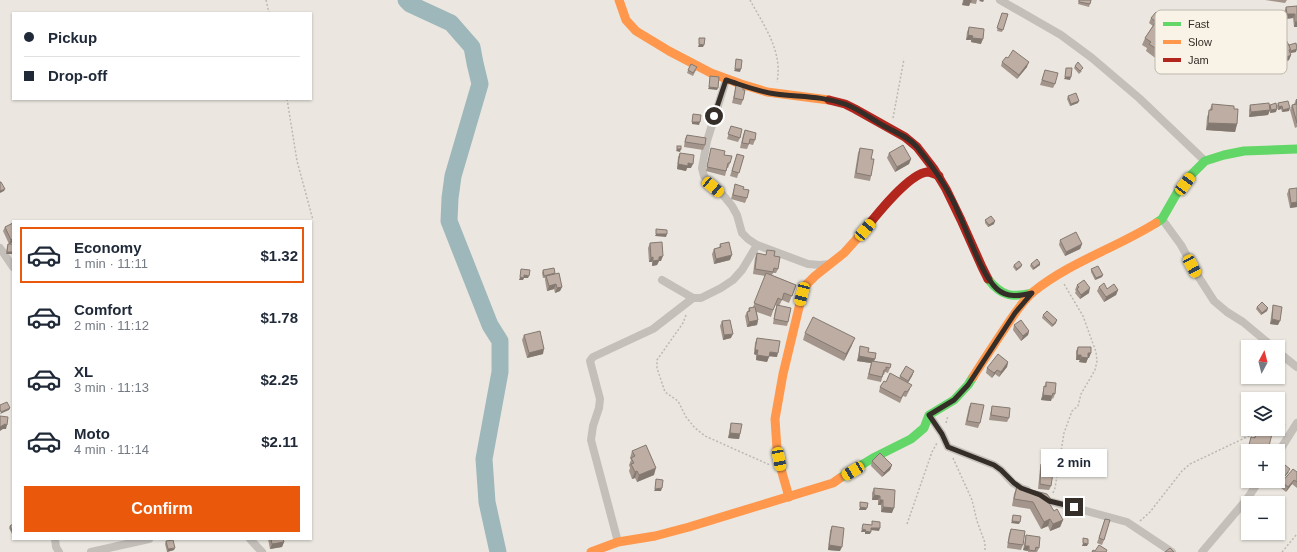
<!DOCTYPE html>
<html lang="en">
<head>
<meta charset="utf-8">
<style>
  :root { --surface:#fff; --page:#f6f6f7; --text:#1f2937; --muted:#747a83; --line:#e0e1e3; --accent:#ea580c }
  body { margin:0; font-family:Helvetica,sans-serif; background:var(--page); color:var(--text); height:100vh; display:flex; flex-direction:column; font-size:15px; white-space:nowrap }
  * { box-sizing:border-box; margin:0 }
  p { font-size:13px; color:var(--muted) }
  .icon { flex:none; width:22px; height:22px; fill:none; stroke:currentColor; stroke-width:2; stroke-linecap:round; stroke-linejoin:round }
  .map { position:relative; flex:1; overflow:hidden }
  .details { position:absolute; left:12px; top:220px; width:300px; height:320px; display:flex; flex-direction:column; background:var(--surface); border-radius:0px; box-shadow:0 1px 3px #0004 }
  .details>* { flex:none }
  .top-card { position:absolute; left:12px; top:12px; width:300px; height:88px; border-radius:0px; box-shadow:0 1px 3px #0004; display:grid; align-content:center; height:88px; padding:0 12px; background:var(--surface) }
  .needle { width:26px; rotate:7deg }
  .fabs { position:absolute; left:1241px; top:340px; display:grid; gap:8px }
  .fabs a { display:grid; place-items:center; width:44px; height:44px; border-radius:0px; background:var(--surface); box-shadow:0 1px 3px #0004; font-size:20px }
  .end { position:absolute; width:18px; height:18px; margin:-9px; border:5px solid #342d28; background:#fff; box-shadow:0 0 0 2px #fff }
  .from { border-radius:50% }
  .bubble { position:absolute; height:28px; border-radius:0px; background:var(--surface); box-shadow:0 1px 3px #0004; font-size:13px; font-weight:700; line-height:28px; text-align:center }
  .car { position:absolute; width:12px; height:24px; margin:-12px -6px; border-radius:5px; box-shadow:0 0 3px 1px #0007; background:linear-gradient(#f5c518 24%,#345 0 40%,#f5c518 0 76%,#345 0 86%,#f5c518 0) }
  .top-card b { display:flex; align-items:center; gap:14px; height:38px; font-size:15px }
  .top-card b+b { border-top:1px solid var(--line) }
  .top-card i { width:10px; height:10px; background:var(--text) }
  ul { padding:7px 0 0; list-style:none }
  li { display:flex; align-items:center; gap:12px; height:56px; margin:0 8px 6px; padding:0 4px; border:2px solid transparent; border-radius:0px }
  li div { flex:1 }
  li b { display:block; font-size:15px }
  li em { font-style:normal; font-weight:700 }
  li.current { border-color:var(--accent) }
  li>.icon { width:36px; height:36px; stroke-width:1.5 }
  .cta { display:flex; gap:8px; margin-top:auto; padding:8px 12px }
  .cta a { flex:1; height:46px; border-radius:0px; background:var(--accent); color:#fff; font-size:16px; font-weight:700; line-height:46px; text-align:center }
  .map>svg:first-child { display:block }
  .lines { fill:none; stroke-linecap:round; stroke-linejoin:round }
  .river { stroke:#9db7bb; stroke-width:17 }
  .path { stroke:#bdb8b1; stroke-width:1.5; stroke-dasharray:2 2; stroke-linecap:butt }
  .street { stroke:#c4bfb9; stroke-width:8 }
  .fast { stroke:#63d668; stroke-width:9 }
  .slow { stroke:#ff974d; stroke-width:9 }
  .jam { stroke:#b3261e; stroke-width:9 }
  .wall { fill:#a3958b }
  .shaded-wall { fill:#847971 }
  .building { fill:#bdada2; stroke:#847971 }
  .route { stroke:#342d28; stroke-width:5 }
  .key { fill:#f8f2e7; stroke:#bdb7ae; stroke-width:1 }
  .key-label { font-size:11px; fill:#342d28 }
</style>
</head>
<body>
<div class="map">
<svg width="1297" height="552" viewBox="0 0 1297 552">
  <rect width="100%" height="100%" fill="#ebe7e0"/>
  <g class="lines">
    <polyline class="river" points="406,0 410,4 451,23 472,47 475,63 480,84 453,176 450,198 449,221 490,325 500,341 500,372 484,459 487,502 498,552"/>
    <g class="path">
      <polyline points="266,0 269,13"/>
      <path d="M750 0C764 26 783 51 777 82"/>
      <polyline points="287,99 297,161 313,220"/>
      <polyline points="893,118 904,59"/>
      <polyline points="686,315 683,323 657,360 657,368 665,392 678,401 686,417 695,428 705,436 770,465"/>
      <polyline points="946,423 948,416"/>
      <polyline points="1278,427 1286,425"/>
      <polyline points="1261,432 1270,429"/>
      <polyline points="953,458 972,500 977,521 985,543 985,552"/>
      <polyline points="1053,493 1055,488 1059,464 1064,433 1072,411 1078,406 1081,394 1095,370 1097,361 1096,352 1083,316 1064,284"/>
      <polyline points="1140,521 1150,512 1182,471 1190,464 1251,435 1257,433"/>
      <polyline points="907,524 932,452 937,443"/>
      <polyline points="1282,552 1297,534"/>
    </g>
    <g class="street">
      <polyline points="1000,0 1061,35 1092,58 1139,98 1205,161"/>
      <polyline points="726,80 707,141 702,168 704,176 713,187 723,195 732,206 737,215 742,233 748,239 757,245 808,264 820,265 830,264"/>
      <polyline points="1162,219 1181,245 1198,276 1214,301 1227,312 1243,322 1273,347"/>
      <polyline points="0,248 13,267"/>
      <polyline points="662,280 693,298 701,298 721,288 733,280 742,270 757,245"/>
      <polyline points="1278,352 1297,367"/>
      <polyline points="929,415 942,434 948,447 994,465 1001,470 1013,483 1021,488 1027,490"/>
      <polyline points="1278,453 1297,423"/>
      <polyline points="1043,497 1049,501 1127,522 1172,552"/>
      <polyline points="55,539 56,547 59,552"/>
      <polyline points="250,539 262,552"/>
      <polyline points="618,542 591,440 593,426 599,408 600,399 590,361 593,357 653,329 693,298"/>
      <polyline points="91,552 149,539"/>
      <polyline points="1202,552 1247,499 1259,481"/>
    </g>
    <g class="fast">
      <polyline points="1156,223 1162,219 1177,193 1192,174 1205,161 1224,155 1244,151 1297,149"/>
      <path d="M988 279C1001 296 1012 298 1032 293"/>
      <polyline points="840,478 873,458 911,439 924,428 929,415 954,400 968,385 973,377"/>
    </g>
    <g class="slow">
      <polyline points="619,0 626,20 636,31 669,51 711,73 741,84 767,92 829,100"/>
      <path d="M973 377C983 361 993 346 1003 331 1012 318 1021 302 1033 292 1070 262 1116 248 1156 223"/>
      <polyline points="789,497 781,469 777,449 775,419 783,374 802,295 807,284 815,276 844,253 862,233"/>
      <polyline points="591,552 618,542 655,536 689,527 833,483 840,478"/>
    </g>
    <g class="jam">
      <polyline points="829,100 845,104 855,109 905,137 917,147 934,169 946,189 961,220 982,267 988,279"/>
      <path d="M862 233C874 218 908 174 927 172 931 172 935 174 939 176"/>
    </g>
  </g>
  <g class="wall">
    <polygon points="963,0 977,0 976,4 970,3 969,6 962,5"/>
    <polygon points="1079,0 1091,0 1089,7 1078,4"/>
    <polygon points="1265,0 1287,0 1285,3"/>
    <polygon points="1297,6 1297,27 1294,27 1293,18 1285,19 1284,12 1286,7"/>
    <polygon points="1002,13 1008,14 1002,32 997,31"/>
    <polygon points="1151,18 1168,25 1176,40 1175,48 1167,59 1164,57 1162,59 1160,57 1158,60 1146,51 1147,48 1142,45 1145,38 1153,26 1149,23"/>
    <polygon points="969,27 981,44 971,42 971,40 966,40 967,32"/>
    <polygon points="1275,42 1289,45 1296,52 1290,53 1291,55 1289,60 1281,64 1273,47"/>
    <polygon points="1008,58 1027,67 1017,79 1001,66 1002,62"/>
    <polygon points="1075,66 1082,71 1079,74 1074,68"/>
    <polygon points="688,70 696,70 693,76 687,73"/>
    <polygon points="1045,70 1055,84 1053,88 1040,85"/>
    <polygon points="736,85 743,90 743,100 741,105 732,103 735,90"/>
    <polygon points="1068,96 1078,103 1070,106 1067,99"/>
    <polygon points="1297,99 1297,127 1295,128 1290,110 1292,105 1294,104 1296,100"/>
    <polygon points="1278,103 1289,111 1282,112 1281,109 1278,110 1277,106"/>
    <polygon points="1212,104 1234,109 1237,124 1235,132 1206,130 1207,117"/>
    <polygon points="1250,105 1270,106 1270,105 1276,112 1270,113 1270,110 1268,115 1249,117 1249,110"/>
    <polygon points="731,126 740,138 738,142 727,139"/>
    <polygon points="745,130 755,140 753,145 749,144 747,149 740,148 743,135"/>
    <polygon points="687,135 705,145 703,150 684,147 685,139"/>
    <polygon points="711,148 724,155 730,163 728,168 727,168 725,176 706,171"/>
    <polygon points="860,148 871,159 871,176 870,181 854,178 858,153"/>
    <polygon points="680,153 691,168 687,168 686,171 677,169 678,157"/>
    <polygon points="889,153 911,159 909,164 895,172 887,158"/>
    <polygon points="737,154 744,156 737,178 730,176"/>
    <polygon points="735,184 743,189 747,198 745,203 731,199"/>
    <polygon points="1289,189 1297,207 1290,208 1287,194"/>
    <polygon points="985,220 994,224 988,227 985,223"/>
    <polygon points="13,223 13,242 10,244 13,244 6,254 7,246 8,244 9,244 3,231 5,227"/>
    <polygon points="1060,240 1082,244 1080,249 1065,256 1059,245"/>
    <polygon points="650,243 661,261 659,261 657,265 652,266 652,262 649,262 648,248"/>
    <polygon points="720,244 730,260 714,264 712,254 714,249 719,248"/>
    <polygon points="767,250 774,256 778,269 776,273 773,273 772,275 796,285 789,303 782,300 779,306 788,322 787,326 773,324 775,310 777,306 775,305 771,317 757,312 758,320 757,325 747,327 745,316 747,312 748,311 749,308 753,307 765,276 753,274 755,258 757,253 766,255"/>
    <polygon points="1031,264 1040,265 1033,270 1030,266"/>
    <polygon points="1014,265 1022,265 1021,267 1016,271 1013,267"/>
    <polygon points="1091,269 1102,277 1095,280 1091,272"/>
    <polygon points="543,270 555,273 562,287 560,291 555,293 554,289 547,291 545,280 545,278 543,278 542,273"/>
    <polygon points="1077,285 1089,293 1080,299 1075,293 1076,291 1075,290"/>
    <polygon points="1099,287 1107,289 1118,290 1116,295 1104,302 1097,291"/>
    <polygon points="1273,305 1278,325 1270,324 1272,310"/>
    <polygon points="1257,307 1268,308 1267,311 1261,315 1256,309"/>
    <polygon points="1043,315 1056,323 1052,327 1042,318"/>
    <polygon points="722,321 731,338 723,340 720,326"/>
    <polygon points="1014,325 1029,331 1028,335 1021,341 1013,330"/>
    <polygon points="805,333 852,345 844,361 803,340"/>
    <polygon points="524,335 543,354 527,358 522,340"/>
    <polygon points="757,338 777,357 769,356 767,362 756,360 756,355 754,354 755,343"/>
    <polygon points="860,346 868,352 875,359 874,361 890,368 888,373 885,372 884,375 883,375 881,382 867,379 871,363 857,361"/>
    <polygon points="1078,347 1089,358 1088,358 1086,363 1079,362 1080,360 1076,360 1076,351"/>
    <polygon points="1008,362 1007,367 999,377 995,374 992,378 986,373 987,368"/>
    <polygon points="914,371 912,376 908,383 910,389 906,397 903,396 900,403 879,392 880,387 886,382 899,378 900,376"/>
    <polygon points="1046,382 1055,394 1053,399 1052,398 1051,401 1041,400 1043,391"/>
    <polygon points="971,403 980,423 978,428 965,425 969,407"/>
    <polygon points="992,406 1009,418 1007,422 989,420 991,410"/>
    <polygon points="731,423 740,434 739,439 728,438 730,427"/>
    <polygon points="1257,430 1269,446 1267,451 1265,450 1265,451 1248,451 1248,454 1247,454 1251,437 1254,438"/>
    <polygon points="632,451 654,475 637,482 635,478 632,479 629,471 630,468 629,465 631,460 630,458"/>
    <polygon points="872,461 892,465 890,470 882,477 871,466"/>
    <polygon points="1041,464 1051,486 1049,490 1038,489 1040,469"/>
    <polygon points="1280,471 1289,472 1284,478 1279,474"/>
    <polygon points="1297,472 1297,488 1292,484 1286,492 1280,487 1282,482"/>
    <polygon points="1017,486 1050,505 1054,511 1063,520 1060,527 1050,531 1048,526 1041,529 1030,509 1012,506 1014,494"/>
    <polygon points="874,488 892,513 881,512 881,505 878,505 878,500 872,500 872,493"/>
    <polygon points="1105,519 1104,540 1102,545 1097,543"/>
    <polygon points="13,524 13,533 12,534 9,528 10,526"/>
    <polygon points="832,526 840,551 828,550 830,531"/>
    <polygon points="1011,529 1023,545 1021,550 1007,548 1009,534"/>
    <polygon points="1026,535 1039,548 1037,552 1028,552 1028,551 1023,550 1025,539"/>
    <polygon points="268,539 283,539 284,542 282,547 270,549"/>
    <polygon points="166,541 174,550 167,552 165,544"/>
  </g>
  <g class="shaded-wall">
    <polygon points="980,0 984,0 983,2 979,1"/>
    <polygon points="964,1 971,1 969,6 962,5"/>
    <polygon points="1287,14 1295,14 1293,18 1285,19"/>
    <polygon points="1295,22 1297,22 1297,27 1294,27"/>
    <polygon points="968,35 973,36 971,40 966,40"/>
    <polygon points="972,38 983,39 981,44 971,42"/>
    <polygon points="1178,41 1175,48 1167,59 1170,52"/>
    <polygon points="699,44 704,45 703,47 698,47"/>
    <polygon points="1297,49 1296,52 1290,53 1291,51"/>
    <polygon points="1163,50 1160,57 1158,60 1161,52"/>
    <polygon points="1166,50 1164,57 1162,59 1165,52"/>
    <polygon points="1291,55 1289,60 1281,64 1283,59"/>
    <polygon points="1029,62 1027,67 1017,79 1019,75"/>
    <polygon points="735,69 741,69 740,72 734,71"/>
    <polygon points="1065,77 1071,77 1070,80 1064,79"/>
    <polygon points="709,87 718,88 717,90 708,89"/>
    <polygon points="1079,101 1078,103 1070,106 1071,104"/>
    <polygon points="1282,106 1281,109 1278,110 1279,107"/>
    <polygon points="1290,108 1289,111 1282,112 1283,110"/>
    <polygon points="1277,109 1276,112 1270,113 1271,110"/>
    <polygon points="1270,110 1268,115 1249,117 1251,112"/>
    <polygon points="692,122 700,122 699,125 692,124"/>
    <polygon points="1208,123 1237,124 1235,132 1206,130"/>
    <polygon points="677,149 681,149 680,152 676,151"/>
    <polygon points="911,159 909,164 895,172 897,167"/>
    <polygon points="688,163 693,164 691,168 687,168 686,171 677,169 678,164"/>
    <polygon points="5,189 4,191 0,193 0,191"/>
    <polygon points="1297,202 1297,207 1290,208 1291,203"/>
    <polygon points="995,221 994,224 988,227 989,225"/>
    <polygon points="656,234 667,234 666,237 655,236"/>
    <polygon points="13,238 13,242 9,244 11,240"/>
    <polygon points="1082,244 1080,249 1065,256 1066,252"/>
    <polygon points="7,252 13,252 13,254 6,254"/>
    <polygon points="732,255 730,260 714,264 716,259"/>
    <polygon points="663,256 661,261 659,261 657,265 652,266 653,261 659,257"/>
    <polygon points="653,257 652,262 649,262 651,258"/>
    <polygon points="1040,263 1040,265 1033,270 1034,268"/>
    <polygon points="1022,265 1021,267 1016,271 1017,269"/>
    <polygon points="524,275 529,276 528,278 524,278 523,280 519,280 520,277"/>
    <polygon points="1103,275 1102,277 1095,280 1096,278"/>
    <polygon points="556,284 554,289 547,291 549,286"/>
    <polygon points="562,287 560,291 555,293 557,288"/>
    <polygon points="1090,288 1089,293 1080,299 1081,295"/>
    <polygon points="1118,290 1116,295 1104,302 1106,297"/>
    <polygon points="1268,308 1267,311 1261,315 1262,313"/>
    <polygon points="1272,319 1280,321 1278,325 1270,324"/>
    <polygon points="758,320 757,325 747,327 749,322"/>
    <polygon points="1057,320 1056,323 1052,327 1053,325"/>
    <polygon points="1029,331 1028,335 1021,341 1023,336"/>
    <polygon points="733,334 731,338 723,340 724,335"/>
    <polygon points="855,338 852,345 844,361 846,354"/>
    <polygon points="544,349 543,354 527,358 529,353"/>
    <polygon points="755,350 758,350 756,355 754,354"/>
    <polygon points="770,352 778,353 777,357 768,356"/>
    <polygon points="1088,353 1091,353 1089,358 1086,358"/>
    <polygon points="757,355 769,357 767,362 756,360"/>
    <polygon points="1077,355 1081,355 1080,360 1076,360"/>
    <polygon points="859,356 875,359 873,363 872,361 871,363 857,361"/>
    <polygon points="1081,357 1088,358 1086,363 1079,362"/>
    <polygon points="1008,362 1007,367 999,377 1001,372"/>
    <polygon points="997,370 995,374 992,378 994,373"/>
    <polygon points="914,371 912,376 906,386 908,381"/>
    <polygon points="1043,395 1052,396 1051,401 1041,400"/>
    <polygon points="10,408 9,410 0,414 1,412"/>
    <polygon points="5,424 7,425 6,429 3,429 0,431 0,427"/>
    <polygon points="730,433 740,434 739,439 728,438"/>
    <polygon points="892,465 890,470 882,477 884,473"/>
    <polygon points="656,468 654,475 637,482 639,475"/>
    <polygon points="637,471 635,478 632,479 635,472"/>
    <polygon points="1294,480 1292,484 1286,492 1288,487"/>
    <polygon points="662,488 661,491 654,491 655,489"/>
    <polygon points="874,495 880,496 878,500 872,500"/>
    <polygon points="880,500 883,500 881,505 878,505"/>
    <polygon points="860,507 867,508 866,510 859,510"/>
    <polygon points="883,507 894,508 892,513 881,512"/>
    <polygon points="1050,519 1048,526 1041,529 1044,522"/>
    <polygon points="1063,520 1060,527 1050,531 1053,524"/>
    <polygon points="1012,521 1020,522 1019,524 1011,523"/>
    <polygon points="871,528 880,528 879,531 870,530"/>
    <polygon points="862,529 866,530 865,532 861,532"/>
    <polygon points="865,531 871,532 870,534 865,534"/>
    <polygon points="284,542 282,547 270,549 272,544"/>
    <polygon points="1083,543 1088,544 1087,546 1082,546"/>
    <polygon points="829,545 842,547 840,551 828,550"/>
    <polygon points="1025,546 1029,546 1028,551 1023,550"/>
    <polygon points="175,548 174,550 167,552 168,549"/>
  </g>
  <g class="building">
    <rect x="964" y="0" width="7" height="1"/>
    <polygon points="1079,0 1091,0 1090,4 1079,2"/>
    <polygon points="1297,6 1297,22 1295,22 1295,14 1287,14 1286,7"/>
    <polygon points="1156,12 1169,23 1164,28 1151,18"/>
    <polygon points="1002,13 1008,14 1003,30 997,28"/>
    <polygon points="1155,23 1164,29 1167,25 1179,33 1175,39 1178,41 1170,52 1166,50 1165,52 1163,50 1161,52 1149,44 1151,42 1145,38"/>
    <polygon points="969,27 984,29 983,39 972,38 973,36 968,35"/>
    <polygon points="699,38 705,38 704,45 699,44"/>
    <polygon points="1285,38 1291,49 1289,50 1291,55 1283,59 1275,42"/>
    <polygon points="1296,43 1297,49 1291,51 1289,45"/>
    <polygon points="1013,50 1029,62 1019,75 1002,62 1006,57 1008,58"/>
    <polygon points="736,59 742,60 741,69 735,69"/>
    <polygon points="1078,62 1083,68 1080,71 1075,66"/>
    <polygon points="691,64 697,67 693,73 688,70"/>
    <polygon points="1066,68 1072,68 1071,77 1065,77"/>
    <polygon points="1045,70 1058,73 1055,84 1042,80"/>
    <polygon points="710,76 719,77 718,88 709,87"/>
    <polygon points="736,85 743,87 743,90 745,90 743,100 734,98"/>
    <polygon points="1076,93 1079,101 1071,104 1068,96"/>
    <polygon points="1297,99 1297,123 1292,105 1297,104 1296,100"/>
    <polygon points="1288,101 1290,108 1283,110 1282,106 1279,107 1278,103"/>
    <polygon points="1269,103 1270,110 1251,112 1250,105"/>
    <polygon points="1276,103 1277,109 1271,110 1270,105"/>
    <polygon points="1212,104 1234,106 1234,109 1238,109 1237,124 1208,123 1209,110 1212,110"/>
    <polygon points="693,114 701,115 700,122 692,122"/>
    <polygon points="731,126 742,129 740,138 728,134"/>
    <polygon points="745,130 756,133 755,140 750,139 749,144 742,143"/>
    <polygon points="687,135 706,138 705,145 685,142"/>
    <polygon points="903,145 911,159 897,167 889,153"/>
    <rect x="677" y="146" width="4" height="3"/>
    <polygon points="711,148 725,151 724,155 732,156 730,163 728,163 726,171 707,167"/>
    <polygon points="860,148 873,150 871,159 874,159 871,176 856,173"/>
    <polygon points="680,153 694,155 693,164 688,163 688,166 678,164"/>
    <polygon points="737,154 744,156 739,173 732,171"/>
    <polygon points="0,182 1,182 5,189 0,191"/>
    <polygon points="735,184 744,187 743,189 749,190 747,198 733,195"/>
    <polygon points="1297,188 1297,202 1291,203 1289,189"/>
    <polygon points="991,216 995,221 989,225 985,220"/>
    <polygon points="13,223 13,238 11,240 5,227"/>
    <polygon points="656,229 667,230 667,234 656,234"/>
    <polygon points="1076,232 1082,244 1066,252 1060,240"/>
    <polygon points="662,242 663,256 659,257 659,260 653,261 653,257 651,258 650,243"/>
    <polygon points="729,242 732,255 716,259 714,249 721,247 720,244"/>
    <polygon points="8,244 13,244 13,252 7,252"/>
    <polygon points="767,250 775,251 774,256 780,257 778,269 774,268 773,272 755,269 757,253 766,255"/>
    <polygon points="1037,259 1040,263 1034,268 1031,264"/>
    <polygon points="1019,261 1022,265 1017,269 1014,265"/>
    <polygon points="1098,266 1103,275 1096,278 1091,269"/>
    <polygon points="554,268 555,273 544,276 543,270"/>
    <polygon points="521,269 530,270 529,276 524,275 524,278 520,277"/>
    <polygon points="559,273 562,287 557,288 556,284 549,286 546,276"/>
    <polygon points="766,273 796,285 792,296 784,293 782,300 778,298 773,310 754,303"/>
    <polygon points="1084,280 1090,288 1081,295 1077,289 1079,287 1077,285"/>
    <polygon points="1104,283 1107,289 1114,284 1118,290 1106,297 1099,287"/>
    <polygon points="1262,302 1268,308 1262,313 1257,307"/>
    <polygon points="777,305 791,308 788,322 774,319"/>
    <polygon points="1273,305 1282,307 1280,321 1272,319"/>
    <polygon points="755,307 758,320 749,322 747,312 750,311 749,308"/>
    <polygon points="1047,311 1057,320 1053,325 1043,315"/>
    <polygon points="813,317 855,338 846,354 805,333"/>
    <polygon points="730,320 733,334 724,335 722,321"/>
    <polygon points="1021,320 1029,331 1023,336 1014,325"/>
    <polygon points="540,331 544,349 529,353 524,335"/>
    <polygon points="757,338 780,341 778,353 770,352 769,357 757,355 758,350 755,350"/>
    <polygon points="860,346 869,348 868,352 876,353 875,359 859,356"/>
    <polygon points="1078,347 1091,347 1091,353 1088,353 1088,358 1081,357 1081,355 1077,355"/>
    <polygon points="998,354 1008,362 1001,372 997,370 994,373 987,368"/>
    <polygon points="872,361 891,364 890,368 886,367 886,370 884,370 882,377 869,374"/>
    <polygon points="906,366 914,371 908,381 900,376"/>
    <polygon points="890,373 912,385 907,392 905,391 901,398 880,387 884,381 886,382"/>
    <polygon points="1046,382 1056,383 1055,394 1053,393 1052,396 1043,395 1044,386 1046,387"/>
    <polygon points="7,402 10,408 1,412 0,409 0,405"/>
    <polygon points="971,403 984,405 980,423 967,421"/>
    <polygon points="992,406 1010,408 1009,418 991,415"/>
    <polygon points="0,416 8,417 7,425 5,424 0,427"/>
    <polygon points="731,423 742,424 740,434 730,433"/>
    <polygon points="1257,430 1272,434 1269,446 1266,445 1265,451 1250,451 1251,450 1248,449 1251,437 1255,438"/>
    <polygon points="646,445 656,468 639,475 637,471 635,472 631,464 634,463 631,458 635,456 632,451"/>
    <polygon points="880,453 892,465 884,473 872,461"/>
    <polygon points="1041,464 1054,466 1051,486 1040,484"/>
    <polygon points="1285,465 1290,469 1285,476 1280,471"/>
    <polygon points="1293,469 1297,472 1297,482 1294,480 1288,487 1282,482"/>
    <polygon points="656,479 663,480 662,488 655,489"/>
    <polygon points="1017,486 1047,494 1052,501 1049,503 1054,511 1057,509 1063,520 1053,524 1050,519 1044,522 1033,502 1014,499"/>
    <polygon points="874,488 895,490 894,508 883,507 883,500 880,500 880,496 874,495"/>
    <polygon points="860,502 868,503 867,508 860,507"/>
    <polygon points="1013,515 1021,516 1020,522 1012,521"/>
    <polygon points="1105,519 1110,520 1104,540 1099,538"/>
    <polygon points="872,521 880,522 880,528 871,528 871,532 865,531 866,530 862,529 863,524 872,525"/>
    <polygon points="13,524 13,531 12,531 10,526"/>
    <polygon points="832,526 844,528 842,547 829,545"/>
    <polygon points="1011,529 1025,531 1023,545 1008,543"/>
    <polygon points="1026,535 1040,537 1039,548 1036,547 1035,551 1029,550 1029,546 1025,546"/>
    <polygon points="1083,538 1088,539 1088,544 1083,543"/>
    <polygon points="271,539 283,539 284,542 272,544"/>
    <polygon points="173,540 175,548 168,549 166,541"/>
    <polygon points="1099,545 1107,550 1106,552 1092,552 1093,550 1095,551"/>
    <polygon points="1170,548 1174,552 1165,552"/>
  </g>
  <g class="lines">
    <path class="route" d="M714 116 726 80C742 85 759 92 776 94 799 97 822 96 845 104 859 109 871 119 884 126 895 132 909 137 917 147 934 168 949 189 959 214 968 233 982 276 997 289 1007 298 1020 296 1032 293L1015 313 968 385 954 400 929 415 942 434 948 447 994 465 1001 470 1014 483 1021 488 1040 495 1049 501 1074 507"/>
  </g>
  <rect x="1155" y="10" width="132" height="64" rx="6" class="key"/>
  <rect x="1163" y="22" width="18" height="4" fill="#63d668"/>
  <rect x="1163" y="40" width="18" height="4" fill="#ff974d"/>
  <rect x="1163" y="58" width="18" height="4" fill="#b3261e"/>
  <g class="key-label">
    <text x="1188" y="28">Fast</text>
    <text x="1188" y="46">Slow</text>
    <text x="1188" y="64">Jam</text>
  </g>
</svg>
<div class="fabs">
<a><svg class="needle" viewBox="-14 -14 28 28"><path d="M0-13l5 13h-10z" fill="#e53935"/><path d="M0 13l5-13h-10z" fill="#747a83"/></svg></a>
<a><svg class="icon" aria-label="layers" viewBox="0 0 24 24"><path d="M12 4l9 5-9 5-9-5zM3 14l9 5 9-5"/></svg></a>
<a>+</a>
<a>−</a>
</div>
<i class="end from" style="left:714px;top:116px"></i>
<i class="end" style="left:1074px;top:507px"></i>
<div class="bubble" style="left:1041px;top:449px;width:66px">2 min</div>
<i class="car" style="left:1185px;top:184px;rotate:37deg"></i>
<i class="car" style="left:713px;top:187px;rotate:130deg"></i>
<i class="car" style="left:865px;top:230px;rotate:40deg"></i>
<i class="car" style="left:1192px;top:266px;rotate:152deg"></i>
<i class="car" style="left:802px;top:294px;rotate:194deg"></i>
<i class="car" style="left:779px;top:459px;rotate:169deg"></i>
<i class="car" style="left:853px;top:471px;rotate:239deg"></i>
<div class="top-card">
<b><i class="from"></i>Pickup</b>
<b><i></i>Drop-off</b>
</div>
<section class="details">
<ul>
<li class="current"><svg class="icon" aria-label="car" viewBox="0 0 24 24"><path d="M5 17H2v-5l4-1 3-4h7l3 4 3 1v5h-3M9 17h6M6 11h13"/><circle cx="7" cy="17" r="2"/><circle cx="17" cy="17" r="2"/></svg><div><b>Economy</b><p>1 min · 11:11</p></div><em>$1.32</em></li>
<li><svg class="icon" aria-label="car" viewBox="0 0 24 24"><path d="M5 17H2v-5l4-1 3-4h7l3 4 3 1v5h-3M9 17h6M6 11h13"/><circle cx="7" cy="17" r="2"/><circle cx="17" cy="17" r="2"/></svg><div><b>Comfort</b><p>2 min · 11:12</p></div><em>$1.78</em></li>
<li><svg class="icon" aria-label="car" viewBox="0 0 24 24"><path d="M5 17H2v-5l4-1 3-4h7l3 4 3 1v5h-3M9 17h6M6 11h13"/><circle cx="7" cy="17" r="2"/><circle cx="17" cy="17" r="2"/></svg><div><b>XL</b><p>3 min · 11:13</p></div><em>$2.25</em></li>
<li><svg class="icon" aria-label="car" viewBox="0 0 24 24"><path d="M5 17H2v-5l4-1 3-4h7l3 4 3 1v5h-3M9 17h6M6 11h13"/><circle cx="7" cy="17" r="2"/><circle cx="17" cy="17" r="2"/></svg><div><b>Moto</b><p>4 min · 11:14</p></div><em>$2.11</em></li>
</ul>
<div class="cta"><a>Confirm</a></div>
</section>
</div>
</body>
</html>
